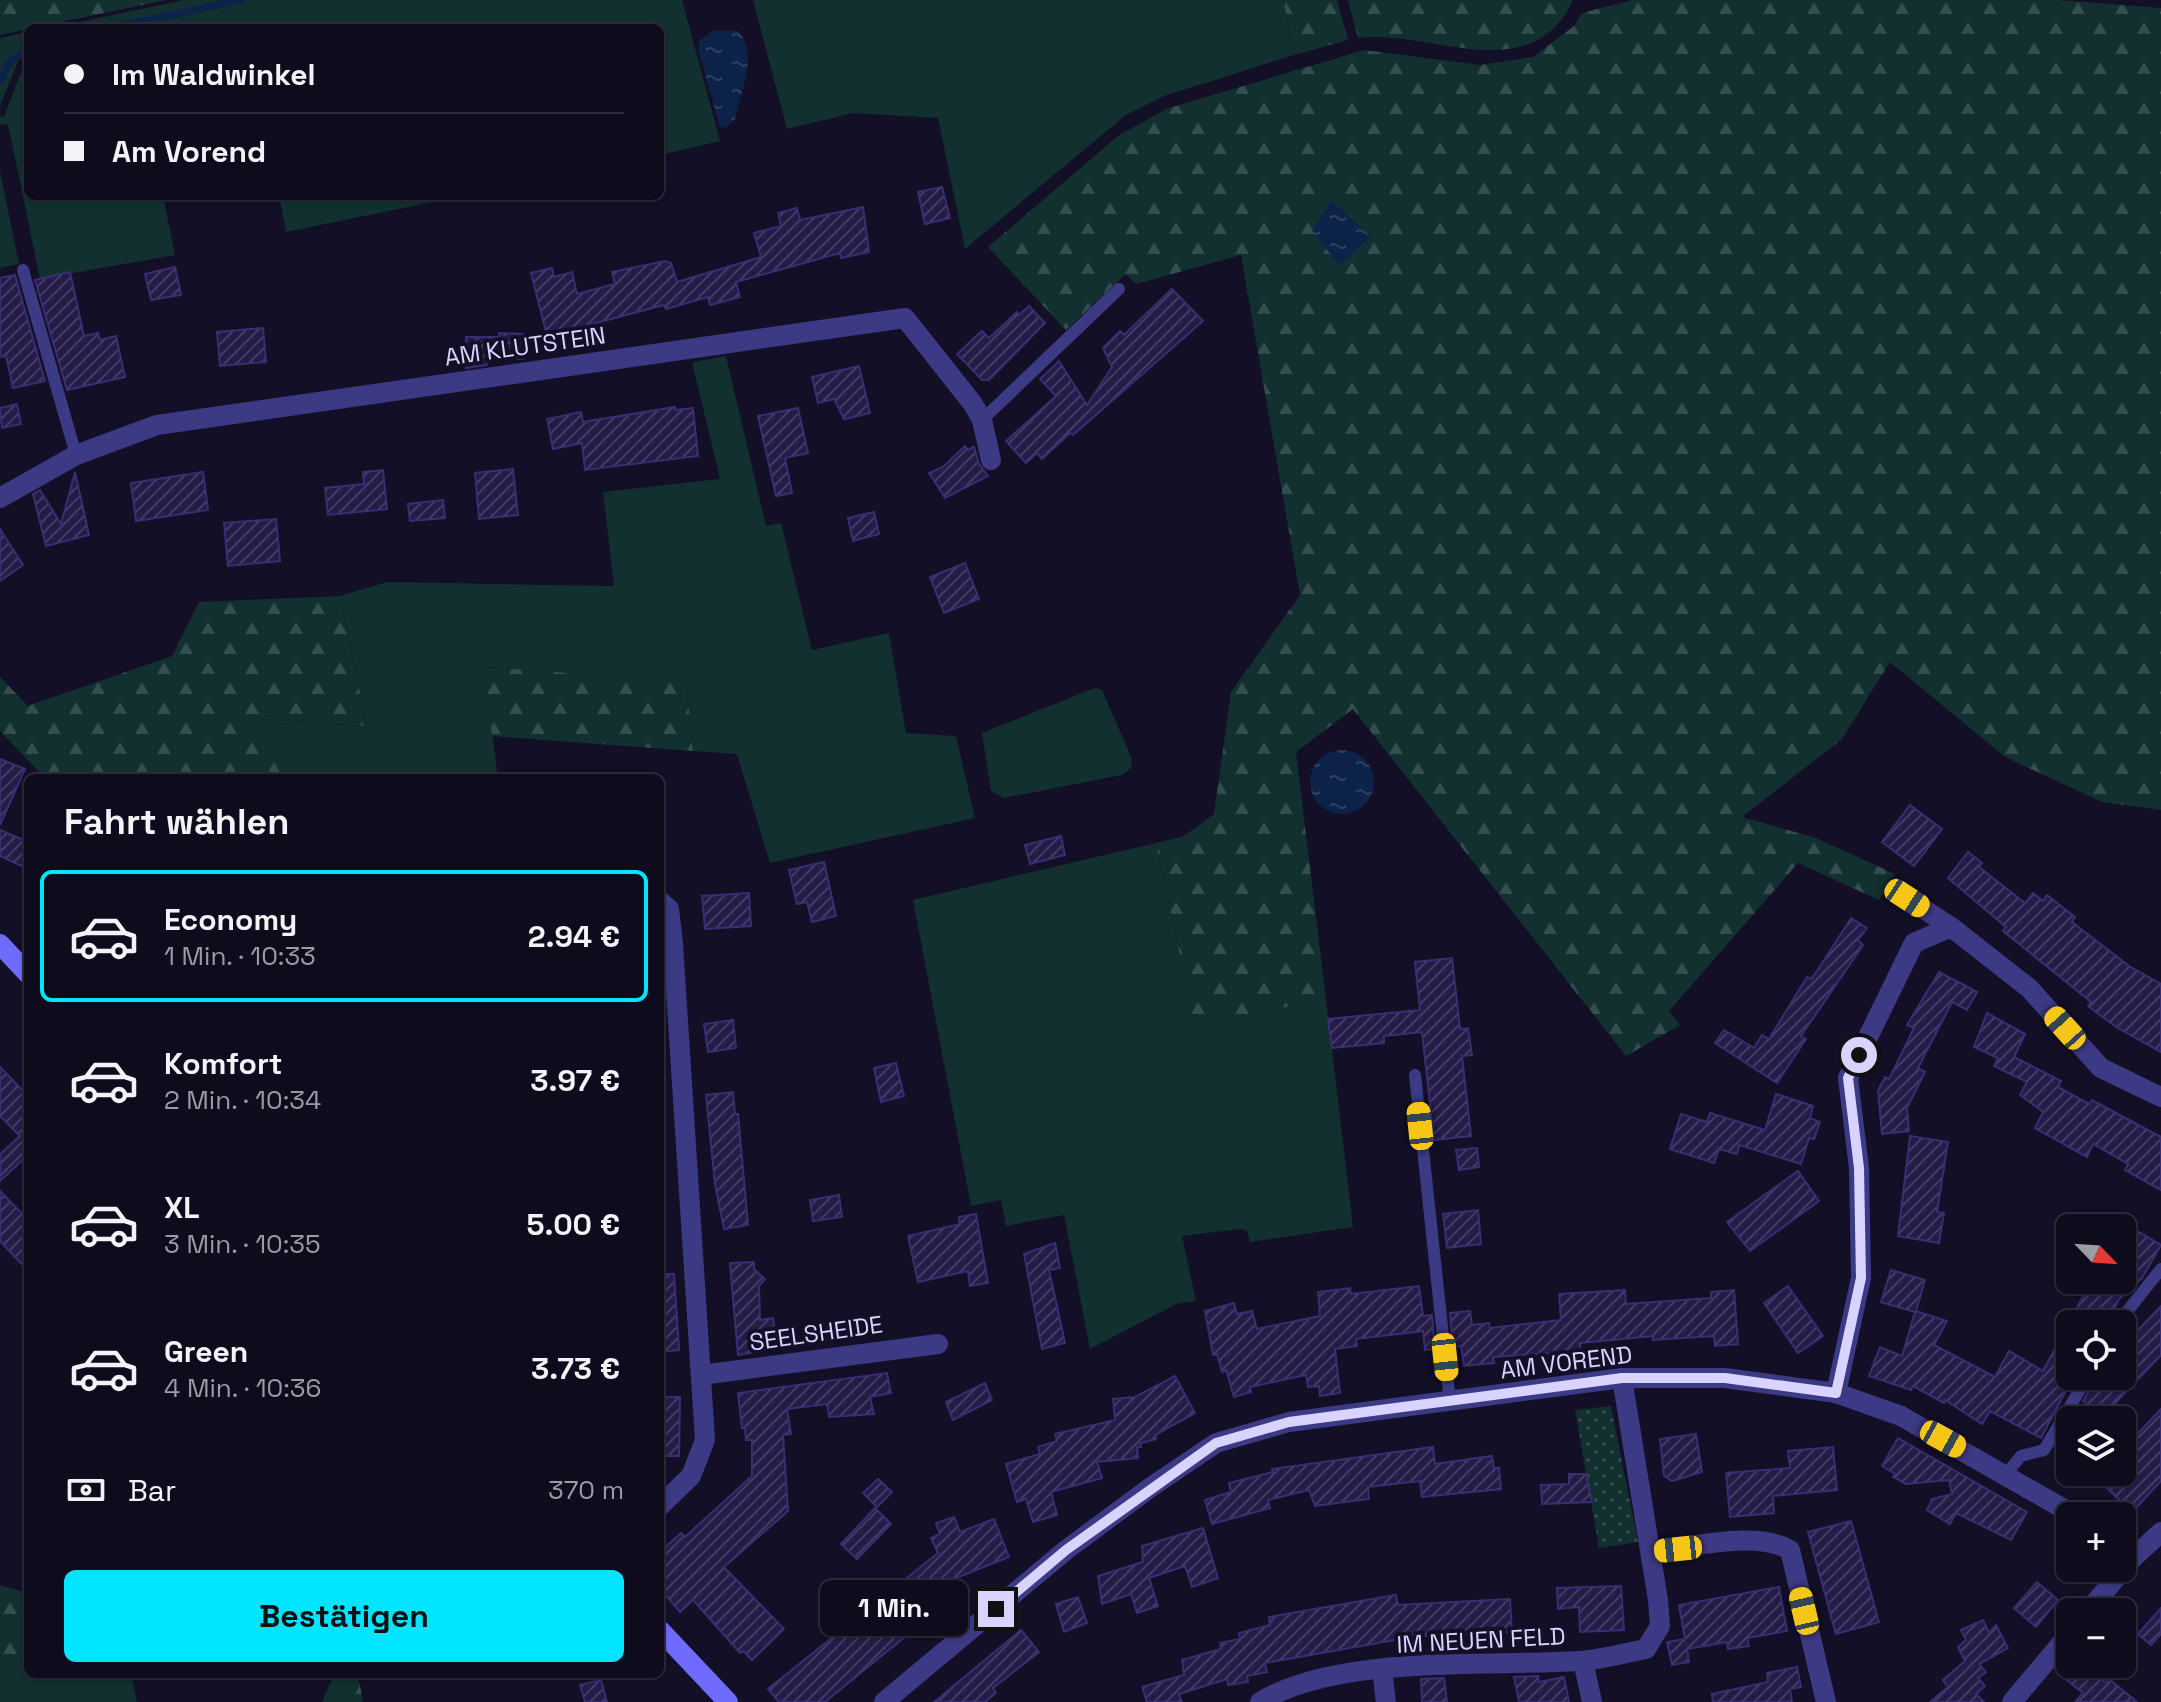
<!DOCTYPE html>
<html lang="de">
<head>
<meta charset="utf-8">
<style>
  :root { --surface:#0e0b1c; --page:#1c1929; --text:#f1f3f6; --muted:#9b9ba3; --line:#2e2b3b; --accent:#00e5ff }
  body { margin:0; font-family:"Space Grotesk",sans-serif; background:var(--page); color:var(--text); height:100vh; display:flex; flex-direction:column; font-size:30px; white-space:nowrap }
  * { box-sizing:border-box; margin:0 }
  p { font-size:26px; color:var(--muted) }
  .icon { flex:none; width:44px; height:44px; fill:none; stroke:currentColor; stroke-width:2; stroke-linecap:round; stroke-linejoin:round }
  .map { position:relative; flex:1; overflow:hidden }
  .side { position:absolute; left:24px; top:774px; width:640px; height:904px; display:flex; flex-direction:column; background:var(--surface); border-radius:12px; box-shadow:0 2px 6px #0004,0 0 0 2px var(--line) }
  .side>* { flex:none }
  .hud { position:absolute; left:24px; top:24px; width:640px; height:176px; border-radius:12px; box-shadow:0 2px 6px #0004,0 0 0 2px var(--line); display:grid; align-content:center; height:176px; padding:0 40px; background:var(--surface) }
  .needle { width:52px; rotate:115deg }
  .controls { position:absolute; left:2056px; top:1214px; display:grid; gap:16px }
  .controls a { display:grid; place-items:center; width:80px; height:80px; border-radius:12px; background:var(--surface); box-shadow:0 2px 6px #0004,0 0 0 2px var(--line); font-size:40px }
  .end { position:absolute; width:36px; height:36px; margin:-18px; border:10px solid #d9d4ff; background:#111; box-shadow:0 0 0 4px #111 }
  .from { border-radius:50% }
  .bubble { position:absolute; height:56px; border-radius:12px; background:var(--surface); box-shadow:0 2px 6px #0004,0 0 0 2px var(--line); font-size:26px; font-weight:700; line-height:56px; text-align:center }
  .car { position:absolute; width:24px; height:48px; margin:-24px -12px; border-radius:10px; box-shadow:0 0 6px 2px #0007; background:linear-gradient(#f5c518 24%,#345 0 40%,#f5c518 0 76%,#345 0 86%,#f5c518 0) }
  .hud b { display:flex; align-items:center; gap:28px; height:76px; font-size:30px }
  .hud b+b { border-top:2px solid var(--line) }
  .hud i { width:20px; height:20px; background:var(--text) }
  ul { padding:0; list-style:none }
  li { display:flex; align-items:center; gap:24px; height:132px; margin:0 16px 12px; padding:0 24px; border:4px solid transparent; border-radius:12px }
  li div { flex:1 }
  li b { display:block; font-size:30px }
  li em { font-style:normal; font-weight:700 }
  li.active { border-color:var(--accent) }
  li>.icon { width:72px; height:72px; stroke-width:1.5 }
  h2 { padding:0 40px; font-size:36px; line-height:96px }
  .pay { display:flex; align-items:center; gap:20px; height:88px; padding:0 40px; font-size:30px }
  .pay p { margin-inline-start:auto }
  .primary-button { display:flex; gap:16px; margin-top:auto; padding:16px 40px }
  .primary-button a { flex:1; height:92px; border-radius:12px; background:var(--accent); color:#111; font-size:32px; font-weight:700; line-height:92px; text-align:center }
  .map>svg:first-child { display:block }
  .grass { fill:#12302f }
  .forest { fill:url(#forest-firs) }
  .park { fill:url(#park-dots) }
  .water { fill:url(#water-ripples) }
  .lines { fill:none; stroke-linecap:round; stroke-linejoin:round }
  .stream { stroke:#0c2248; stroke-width:7 }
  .building { fill:url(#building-hatch); stroke:#3b2d73; stroke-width:2 }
  .service { stroke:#3d3a85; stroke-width:12 }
  .minor { stroke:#3d3a85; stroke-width:20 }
  .secondary { stroke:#6f6bff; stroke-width:20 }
  .route { stroke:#d9d4ff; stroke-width:10 }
  .labels { text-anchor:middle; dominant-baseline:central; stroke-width:8; stroke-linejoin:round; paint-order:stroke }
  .street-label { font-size:24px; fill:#d9d4ff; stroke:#130f26 }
</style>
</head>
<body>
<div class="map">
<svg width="2161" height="1702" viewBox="0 0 2161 1702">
  <defs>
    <pattern id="forest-firs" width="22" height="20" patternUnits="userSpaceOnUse" patternTransform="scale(2)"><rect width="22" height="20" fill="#12302f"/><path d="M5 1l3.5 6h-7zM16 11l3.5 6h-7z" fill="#344d4e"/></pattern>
    <pattern id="park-dots" width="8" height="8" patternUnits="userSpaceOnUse" patternTransform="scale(2)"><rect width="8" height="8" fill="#12302f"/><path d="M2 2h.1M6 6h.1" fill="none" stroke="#344d4e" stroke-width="1.8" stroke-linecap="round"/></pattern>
    <pattern id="water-ripples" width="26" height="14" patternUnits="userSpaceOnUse" patternTransform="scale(2)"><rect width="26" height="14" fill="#0c2248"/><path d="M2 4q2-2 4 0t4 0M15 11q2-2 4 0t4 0" fill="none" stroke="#2f4163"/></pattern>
    <pattern id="building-hatch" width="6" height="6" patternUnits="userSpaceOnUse" patternTransform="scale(2)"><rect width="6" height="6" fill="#241b47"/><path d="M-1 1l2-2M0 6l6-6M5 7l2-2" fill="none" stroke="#433b63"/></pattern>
  </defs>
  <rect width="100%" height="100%" fill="#130f26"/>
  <g class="grass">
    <polygon points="184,0 682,0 720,141 660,155 660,28 50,28"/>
    <polygon points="753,0 1283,0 1294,55 1164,96 1126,115 965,249 938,118 853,113 787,129"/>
    <polygon points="28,32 28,36 0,106 0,38"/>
    <polygon points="28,53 28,196 163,196 175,255 40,279 8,124 0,125 0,116 4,117"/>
    <polygon points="0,171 19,264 0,268"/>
    <polygon points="279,196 462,196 286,232"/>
    <polygon points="726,356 766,526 781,523 812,650 889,633 906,733 956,736 975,818 770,863 737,754 693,751 686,682 484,667 498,778 283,778 258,719 367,726 340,596 387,582 614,586 603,492 720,479 692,362"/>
    <polygon points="1095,688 1102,690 1132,759 1131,768 1122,775 1004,798 991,791 982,733"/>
    <polygon points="1156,843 1195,1025 1326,999 1353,1227 1250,1242 1247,1231 1240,1229 1182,1236 1196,1301 1176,1304 1090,1349 1064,1215 1006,1226 1001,1200 971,1206 913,900"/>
    <polygon points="28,1665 28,1674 131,1674 137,1702 0,1702 0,1669"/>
  </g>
  <g class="forest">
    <polygon points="0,0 166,0 0,35"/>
    <polygon points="1283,0 1337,0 1348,40 1294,55"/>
    <path d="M1348 0H1573C1531 91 1429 28 1358 38Z"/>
    <polygon points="1632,0 2059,0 2161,8 2161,810 2102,802 2005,757 1890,662 1842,739 1742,817 1816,838 1895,874 1879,900 1798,863 1669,1011 1680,1025 1626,1056 1353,709 1296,752 1326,999 1195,1026 1156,843 1184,836 1214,814 1231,692 1300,595 1241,255 1136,284 1126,274 1066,330 988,247 1118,136 1166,109 1364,50 1480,65 1533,57 1574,26 1582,13"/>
    <polygon points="340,596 367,726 259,719 283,778 45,778 0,731 0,677 28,706 172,656 199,602"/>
    <polygon points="483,667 686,681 693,751 492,736"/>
    <polygon points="0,1585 28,1593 28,1665 0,1669"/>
    <polygon points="334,1674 358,1674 363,1702 322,1702"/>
  </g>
  <polygon class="park" points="1611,1406 1638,1542 1599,1548 1575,1410"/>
  <g class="water">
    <path d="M712 31H739C759 60 740 90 735 120L725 128 720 127 699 53V41Z"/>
    <polygon points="1331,200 1371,237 1339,265 1312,231"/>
    <circle cx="1342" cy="782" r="32"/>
  </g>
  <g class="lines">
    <g class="stream">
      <polyline points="110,28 241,0"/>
      <polyline points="0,82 9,63 28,48"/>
    </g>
  </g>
  <g class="building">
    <polygon points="942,187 950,218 925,224 918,192"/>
    <polygon points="863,207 869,252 841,258 840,253 736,282 740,297 710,305 708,297 666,309 664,305 547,336 531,273 552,268 554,277 572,272 577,294 615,284 612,272 665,261 671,263 677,282 761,257 754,233 781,226 778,213 797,208 800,220"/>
    <polygon points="175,267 181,295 151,300 145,274"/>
    <polygon points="70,272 84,336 98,333 100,340 116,336 125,377 67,390 35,280"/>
    <polygon points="15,275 45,381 13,388 6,356 0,357 0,278"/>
    <polygon points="1172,289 1203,321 1073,435 1070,433 1042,459 1037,453 1026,463 1006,441 1056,396 1040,379 1059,361 1087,405 1112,367 1103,348 1120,331 1124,335"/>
    <polygon points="1029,306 1045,323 989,380 982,380 957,354 982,331 989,338 1017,312 1019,315"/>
    <polygon points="263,328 266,362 220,366 217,332"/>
    <polygon points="499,333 524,334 523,359 487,357 487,365 466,368 466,337 499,337"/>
    <polygon points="859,366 870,413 844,419 834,399 818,403 812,377"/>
    <polygon points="17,404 21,424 2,428 0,408"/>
    <polygon points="675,407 675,410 693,408 698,456 585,470 582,443 553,449 547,419 581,412 583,422"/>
    <polygon points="798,408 808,453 785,458 792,493 776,496 758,416"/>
    <polygon points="965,446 968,450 974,447 979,464 988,476 945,498 929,473 943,467"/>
    <polygon points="513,469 518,515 479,519 475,473"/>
    <polygon points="383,470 387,509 328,515 325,488 364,484 363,472"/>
    <polygon points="75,472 89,535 46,546 33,494 40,490 61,524"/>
    <polygon points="203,472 208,510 136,521 131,483"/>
    <polygon points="443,500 445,518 410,521 408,504"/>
    <polygon points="874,512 879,534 853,541 848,518"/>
    <polygon points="276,519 280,561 228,566 224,523"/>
    <polygon points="0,529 23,565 0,581"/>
    <polygon points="965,563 979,599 944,613 930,577"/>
    <polygon points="0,759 25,769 0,825"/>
    <polygon points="1910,805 1942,829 1914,866 1882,842"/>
    <polygon points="0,830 28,842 28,869 0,856"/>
    <polygon points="1061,836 1065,855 1030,864 1025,845"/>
    <polygon points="1968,852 1982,863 1979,867 2025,903 2033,893 2043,901 2047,895 2075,917 2072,922 2129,966 2161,984 2161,1052 2116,1027 2088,1006 2091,1002 2003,931 2006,927 1948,878"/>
    <polygon points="824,862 836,916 812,922 807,902 797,904 789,870"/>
    <polygon points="749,893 751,926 705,929 702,896"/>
    <polygon points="1851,918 1867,928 1858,940 1863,945 1801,1036 1806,1039 1777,1083 1715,1043 1724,1030 1754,1048 1762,1035 1769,1039 1807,977 1811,979 1817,971"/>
    <polygon points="1452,958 1460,1029 1468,1028 1472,1055 1462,1056 1471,1136 1434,1140 1422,1032 1384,1036 1384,1043 1332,1048 1328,1019 1420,1010 1415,962"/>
    <polygon points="1939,972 1977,992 1967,1010 1952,1002 1918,1068 1925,1072 1907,1108 1909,1131 1882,1134 1878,1091 1885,1077 1889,1079 1914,1028 1907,1025"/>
    <polygon points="1987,1013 2025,1034 2014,1057 2061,1081 2058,1087 2089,1104 2092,1100 2161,1137 2161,1190 2125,1170 2128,1164 2093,1144 2087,1157 2035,1128 2043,1112 2020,1095 2027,1082 1994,1066 1998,1058 1974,1047"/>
    <polygon points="733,1020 736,1048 708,1052 704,1024"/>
    <polygon points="896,1063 904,1096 881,1102 874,1068"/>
    <polygon points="0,1067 28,1096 28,1155 0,1181 0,1154 20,1136 0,1116"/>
    <polygon points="733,1092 735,1114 738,1114 748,1225 724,1229 715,1184 706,1095"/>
    <polygon points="1776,1094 1813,1106 1810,1118 1820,1122 1814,1139 1809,1138 1801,1164 1739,1145 1737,1154 1719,1149 1714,1163 1670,1149 1681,1114 1707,1122 1710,1113 1765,1130"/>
    <polygon points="1910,1136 1948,1142 1937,1212 1944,1213 1939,1243 1898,1236"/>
    <polygon points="1477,1148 1479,1167 1459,1170 1456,1150"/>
    <polygon points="1798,1171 1819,1201 1750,1251 1727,1222"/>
    <polygon points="0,1191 28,1220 28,1271 0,1241"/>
    <polygon points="839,1195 842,1217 813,1221 810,1200"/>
    <polygon points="1478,1210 1481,1244 1447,1248 1443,1214"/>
    <polygon points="976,1214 988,1283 970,1286 968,1271 918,1282 908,1236 960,1224 959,1217"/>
    <polygon points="2122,1222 2161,1245 2142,1278 2119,1299 2106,1324 2070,1324 2070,1383 2041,1438 1990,1411 1982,1424 1945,1400 1944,1403 1913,1386 1911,1390 1869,1376 1880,1347 1902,1356 1915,1312 1881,1302 1891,1270 1925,1280 1916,1311 1947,1321 1934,1345 1995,1377 2009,1351 2043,1371 2092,1280 2122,1280"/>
    <polygon points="1055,1243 1060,1268 1049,1270 1065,1343 1042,1349 1024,1254"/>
    <polygon points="754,1262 754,1269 765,1279 759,1286 760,1320 773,1318 777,1348 738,1355 730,1263"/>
    <polygon points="660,1274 674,1274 679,1350 660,1352"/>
    <polygon points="1419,1286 1423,1316 1432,1315 1435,1349 1425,1350 1423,1331 1356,1339 1357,1346 1335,1349 1340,1393 1320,1396 1319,1386 1308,1387 1306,1375 1250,1387 1251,1392 1234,1397 1226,1370 1222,1372 1217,1354 1213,1355 1205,1311 1234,1303 1237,1314 1252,1311 1257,1329 1320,1316 1318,1292 1350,1288 1351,1294"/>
    <polygon points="1788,1286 1823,1336 1798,1353 1764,1303"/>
    <polygon points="1625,1290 1626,1304 1711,1298 1711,1292 1734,1290 1738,1344 1715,1346 1714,1336 1653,1340 1653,1336 1580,1343 1581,1351 1493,1357 1494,1363 1464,1366 1461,1346 1453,1347 1450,1313 1470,1311 1472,1325 1489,1323 1490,1328 1561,1320 1559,1294"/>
    <polygon points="2161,1306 2161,1355 2101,1418 2083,1401 2097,1376 2122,1376 2122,1347"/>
    <polygon points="887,1373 891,1393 870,1397 874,1414 829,1417 827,1404 787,1409 791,1434 783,1435 788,1511 724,1567 784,1629 752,1660 743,1651 740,1653 693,1600 680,1612 660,1589 660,1552 681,1533 685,1537 752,1476 752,1440 746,1440 745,1428 742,1428 738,1393"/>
    <polygon points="1175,1376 1195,1413 1155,1435 1156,1439 1141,1443 1141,1447 1137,1447 1138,1458 1097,1462 1102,1478 1051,1492 1057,1515 1033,1522 1026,1499 1017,1502 1006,1464 1040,1454 1038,1447 1057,1441 1055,1434 1115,1420 1113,1399 1135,1397"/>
    <polygon points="985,1383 992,1400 953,1420 946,1402"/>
    <polygon points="660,1397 680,1397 679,1456 660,1456"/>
    <polygon points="2161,1409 2161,1481 2132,1512 2090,1472 2122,1472 2122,1450"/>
    <polygon points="1696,1434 1702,1472 1672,1481 1664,1476 1660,1439"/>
    <polygon points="1898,1438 2027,1512 2011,1540 1956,1513 1950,1524 1927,1510 1932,1499 1952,1494 1949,1480 1906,1484 1893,1477 1895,1474 1882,1466"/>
    <polygon points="1433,1447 1435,1464 1492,1456 1494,1468 1499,1468 1501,1489 1422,1497 1420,1481 1368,1487 1369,1499 1315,1506 1309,1490 1268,1500 1270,1508 1212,1524 1205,1500 1231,1492 1229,1483 1273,1472 1272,1469"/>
    <polygon points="1833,1447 1837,1490 1773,1496 1774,1513 1730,1517 1726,1473 1790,1468 1788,1451"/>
    <polygon points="1569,1474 1586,1474 1592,1502 1542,1504 1541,1485 1569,1484"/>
    <polygon points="878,1479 892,1492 877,1507 863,1493"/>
    <polygon points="875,1508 891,1524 857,1559 841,1544"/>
    <polygon points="954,1517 960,1532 994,1519 1009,1557 951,1580 957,1592 950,1600 825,1702 779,1702 768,1689 938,1553 931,1538 940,1534 936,1523"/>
    <polygon points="1851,1521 1879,1622 1836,1634 1808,1532"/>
    <polygon points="1203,1528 1218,1578 1192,1587 1185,1566 1149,1578 1158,1606 1137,1613 1131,1594 1102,1604 1098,1576 1143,1562 1142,1546"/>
    <polygon points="2037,1582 2058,1600 2036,1627 2014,1608"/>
    <polygon points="1621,1586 1624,1630 1580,1632 1579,1607 1558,1609 1557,1588"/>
    <polygon points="1779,1587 1787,1631 1747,1638 1749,1646 1728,1649 1727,1642 1687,1649 1689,1662 1672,1665 1667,1642 1685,1639 1679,1605"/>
    <polygon points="1396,1595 1398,1605 1510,1599 1512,1632 1412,1637 1265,1663 1267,1672 1247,1676 1248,1682 1228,1685 1227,1679 1179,1694 1182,1702 1147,1702 1142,1687 1184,1675 1182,1660 1221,1649 1220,1643 1240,1639 1239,1633 1270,1625 1269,1617"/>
    <polygon points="1078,1597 1087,1623 1064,1632 1056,1604"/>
    <polygon points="2161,1608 2161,1634 2151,1645 2138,1634"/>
    <polygon points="1983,1620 1989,1633 1996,1625 2008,1648 1979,1664 1986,1672 1978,1678 1985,1686 1976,1694 1984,1702 1930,1702 1948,1687 1943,1680 1965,1661 1958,1647 1966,1640 1961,1630"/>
    <polygon points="1021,1630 1039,1652 993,1688 996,1693 985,1702 934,1702"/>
    <polygon points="2074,1664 2084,1664 2106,1683 2109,1679 2137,1702 2075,1702 2083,1693 2063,1677"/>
    <polygon points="1797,1667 1801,1687 1790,1689 1792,1702 1713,1702 1712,1694 1768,1682 1767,1673"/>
    <polygon points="1538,1676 1539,1682 1564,1677 1569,1702 1519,1702 1514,1677"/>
    <polygon points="1444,1678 1447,1702 1422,1702 1421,1679"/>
    <polygon points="601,1680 607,1702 585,1702 580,1685"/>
  </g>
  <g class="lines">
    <g class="service">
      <polyline points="23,270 76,455"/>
      <polyline points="982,420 1119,289"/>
      <polyline points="1415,1075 1450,1402"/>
      <polyline points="2117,1324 2161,1269"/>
      <polyline points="2006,1474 2021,1456 2044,1450 2088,1376"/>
    </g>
    <g class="minor">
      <polyline points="0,498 76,455 157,425 905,318 973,404 982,420 991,460"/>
      <polyline points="1907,898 1951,927 2029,988 2101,1068 2161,1097"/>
      <polyline points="660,901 669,909 673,944 705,1440 691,1476 660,1506"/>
      <polyline points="701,1375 938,1344"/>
      <polyline points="1836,1393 1861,1278 1859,1168 1848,1078 1914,943 1951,927"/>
      <path d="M1651 1552C1690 1547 1757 1530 1790 1550L1826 1702"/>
      <polyline points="2087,1612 2134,1557 2161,1532"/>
      <polyline points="1583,1661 1592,1702"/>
      <polyline points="1382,1670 1386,1702"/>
      <polyline points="884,1702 1066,1550 1151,1487 1216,1443 1289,1422 1622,1378 1725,1378 1836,1393 1901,1416 2076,1516"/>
      <path d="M1260 1702C1339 1654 1487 1667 1579 1661 1601 1660 1624 1653 1646 1649L1660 1626 1658 1600 1622 1378"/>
      <polyline points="2012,1702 2070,1633"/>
    </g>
    <g class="secondary">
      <polyline points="0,944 28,974"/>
      <polyline points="660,1630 728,1702"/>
    </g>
  </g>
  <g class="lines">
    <polyline class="route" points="996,1609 1066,1550 1216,1443 1289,1422 1622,1378 1725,1378 1836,1393 1861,1278 1859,1168 1848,1078 1859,1055"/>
  </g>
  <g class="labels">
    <g class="street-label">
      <text transform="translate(525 346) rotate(-8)">AM KLUTSTEIN</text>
      <text transform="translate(816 1333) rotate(-8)">SEELSHEIDE</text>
      <text transform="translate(1566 1362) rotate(-7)">AM VOREND</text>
      <text transform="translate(1481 1640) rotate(-3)">IM NEUEN FELD</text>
    </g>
  </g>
</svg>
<div class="controls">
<a><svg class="needle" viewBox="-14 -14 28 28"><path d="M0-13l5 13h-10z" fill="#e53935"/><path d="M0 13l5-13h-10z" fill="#9b9ba3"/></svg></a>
<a><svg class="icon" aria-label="locate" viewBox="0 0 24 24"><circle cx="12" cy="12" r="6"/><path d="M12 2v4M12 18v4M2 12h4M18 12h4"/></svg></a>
<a><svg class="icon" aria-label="layers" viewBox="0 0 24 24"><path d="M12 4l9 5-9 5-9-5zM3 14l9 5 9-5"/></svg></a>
<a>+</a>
<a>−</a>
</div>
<i class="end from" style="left:1859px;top:1055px"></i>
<i class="end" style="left:996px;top:1609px"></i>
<div class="bubble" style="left:820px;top:1580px;width:148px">1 Min.</div>
<i class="car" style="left:1907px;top:898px;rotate:123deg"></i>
<i class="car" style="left:2065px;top:1028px;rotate:318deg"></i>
<i class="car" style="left:1420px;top:1126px;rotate:354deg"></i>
<i class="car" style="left:1445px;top:1357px;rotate:174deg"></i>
<i class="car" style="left:1943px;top:1439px;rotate:119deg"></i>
<i class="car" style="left:1678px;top:1549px;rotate:264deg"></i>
<i class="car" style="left:1804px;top:1611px;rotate:347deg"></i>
<div class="hud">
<b><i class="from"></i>Im Waldwinkel</b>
<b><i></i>Am Vorend</b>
</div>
<section class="side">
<h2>Fahrt wählen</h2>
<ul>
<li class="active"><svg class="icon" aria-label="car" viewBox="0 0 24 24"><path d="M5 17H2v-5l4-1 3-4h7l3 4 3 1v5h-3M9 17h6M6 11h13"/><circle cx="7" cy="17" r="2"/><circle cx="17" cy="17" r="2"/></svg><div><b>Economy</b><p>1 Min. · 10:33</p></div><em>2.94 €</em></li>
<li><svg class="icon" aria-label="car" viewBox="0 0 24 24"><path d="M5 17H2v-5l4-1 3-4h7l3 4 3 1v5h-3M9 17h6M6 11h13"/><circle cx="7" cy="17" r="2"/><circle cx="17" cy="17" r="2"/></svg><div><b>Komfort</b><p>2 Min. · 10:34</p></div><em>3.97 €</em></li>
<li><svg class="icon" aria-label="car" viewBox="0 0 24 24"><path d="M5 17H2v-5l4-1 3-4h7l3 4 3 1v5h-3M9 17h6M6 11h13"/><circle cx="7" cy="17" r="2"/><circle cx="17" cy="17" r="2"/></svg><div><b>XL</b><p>3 Min. · 10:35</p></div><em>5.00 €</em></li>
<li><svg class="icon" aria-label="car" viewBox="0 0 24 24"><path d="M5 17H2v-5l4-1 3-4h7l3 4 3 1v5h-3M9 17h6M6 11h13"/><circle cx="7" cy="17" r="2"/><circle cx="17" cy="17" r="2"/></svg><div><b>Green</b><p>4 Min. · 10:36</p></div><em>3.73 €</em></li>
</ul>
<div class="pay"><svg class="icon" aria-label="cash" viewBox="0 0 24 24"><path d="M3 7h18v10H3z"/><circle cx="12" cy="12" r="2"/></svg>Bar<p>370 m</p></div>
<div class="primary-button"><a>Bestätigen</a></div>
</section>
</div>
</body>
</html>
